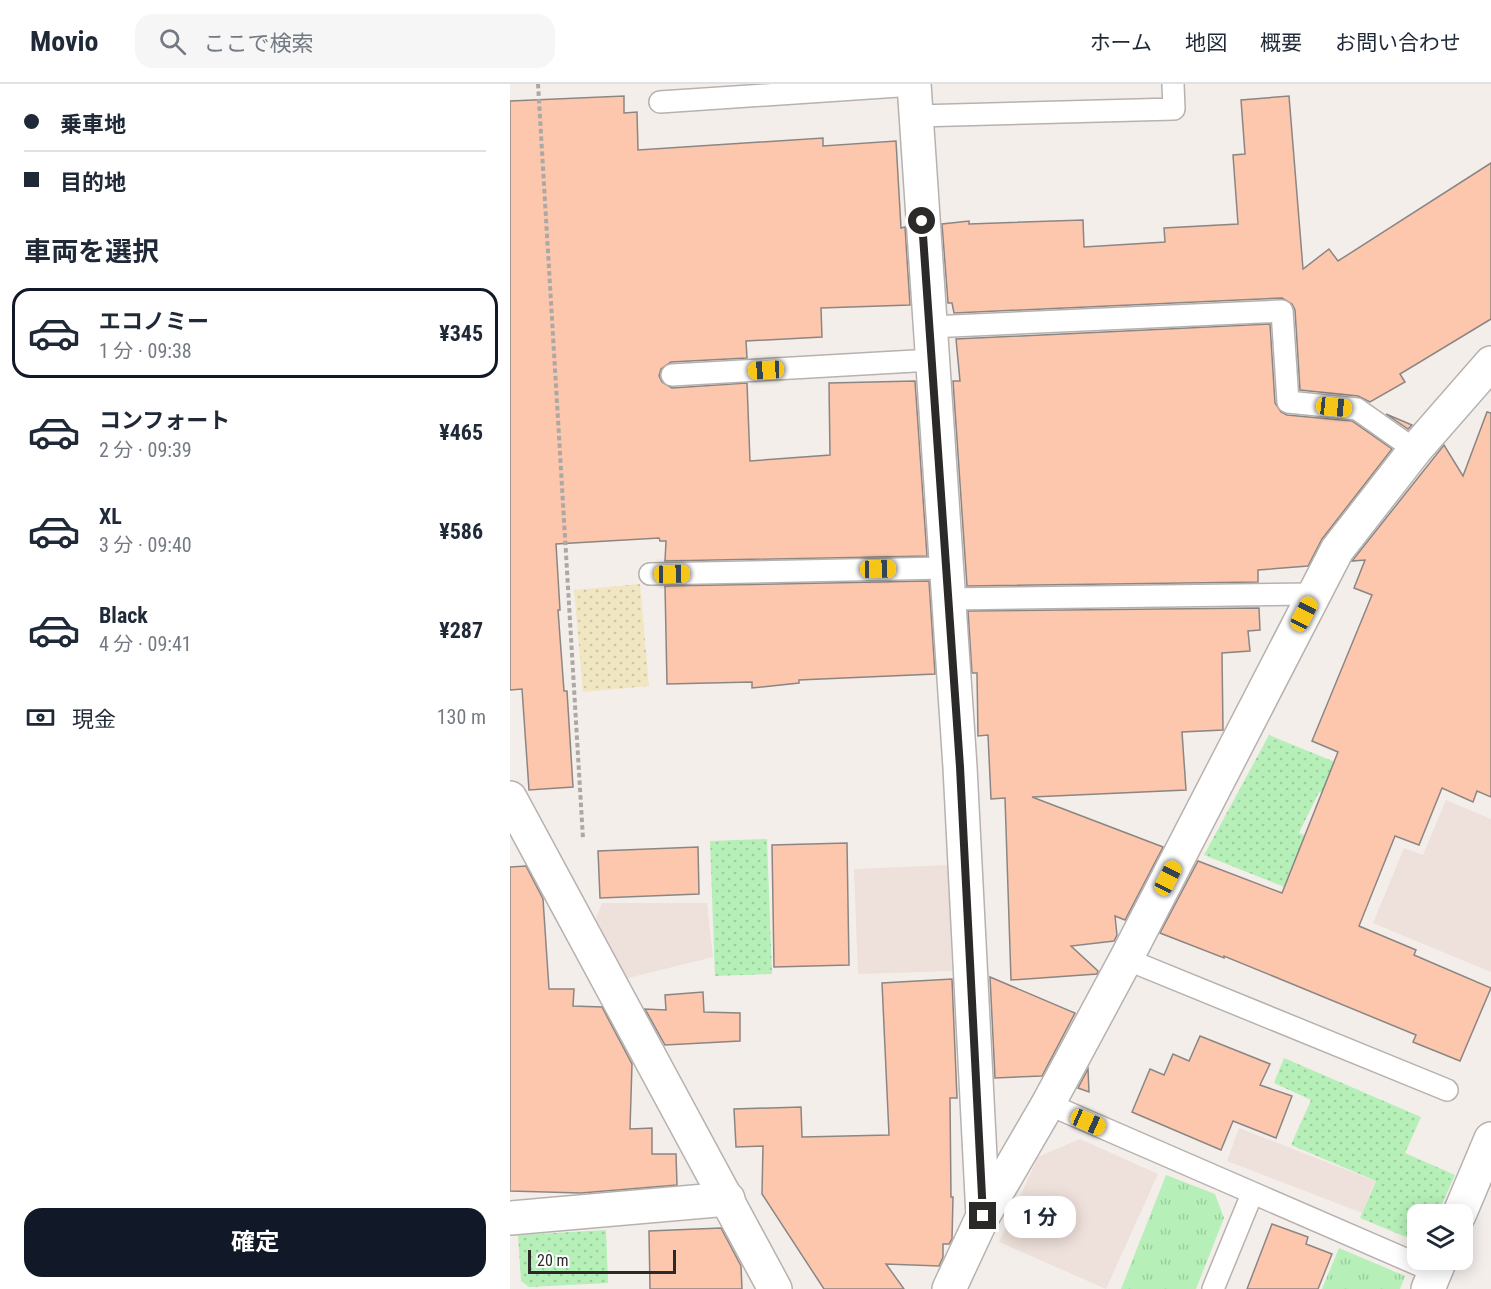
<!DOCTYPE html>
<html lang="ja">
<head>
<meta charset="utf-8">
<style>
  :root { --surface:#fff; --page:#f6f6f7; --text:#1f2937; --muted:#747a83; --line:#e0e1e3; --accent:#111827 }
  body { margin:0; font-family:"Roboto Condensed","Noto Sans JP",sans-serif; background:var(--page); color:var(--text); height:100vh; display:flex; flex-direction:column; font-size:22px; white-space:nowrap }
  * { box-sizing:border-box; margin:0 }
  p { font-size:20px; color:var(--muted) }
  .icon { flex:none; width:33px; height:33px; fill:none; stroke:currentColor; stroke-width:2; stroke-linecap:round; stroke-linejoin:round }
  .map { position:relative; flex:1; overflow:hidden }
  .panel { display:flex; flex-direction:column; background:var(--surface); width:510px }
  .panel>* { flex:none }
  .hud { display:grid; align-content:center; height:132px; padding:0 24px; background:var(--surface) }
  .buttons { position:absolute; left:897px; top:1120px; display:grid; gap:12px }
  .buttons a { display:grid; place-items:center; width:66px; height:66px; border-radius:12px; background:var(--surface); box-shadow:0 3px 15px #0003; font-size:30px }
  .scale { position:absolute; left:18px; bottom:15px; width:148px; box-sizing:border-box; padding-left:6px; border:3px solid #2c2a29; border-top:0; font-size:16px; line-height:21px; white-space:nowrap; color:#2c2a29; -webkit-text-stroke:4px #fff; paint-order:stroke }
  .end { position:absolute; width:27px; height:27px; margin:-14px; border:8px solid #2c2a29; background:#fff; box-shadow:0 0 0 3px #fff }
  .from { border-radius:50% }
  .bubble { position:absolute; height:42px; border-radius:18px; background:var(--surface); box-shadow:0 3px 15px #0003; font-size:20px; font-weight:700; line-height:42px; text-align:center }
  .car { position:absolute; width:18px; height:36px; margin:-18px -9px; border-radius:8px; box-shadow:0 0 4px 2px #0007; background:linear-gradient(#f5c518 24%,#345 0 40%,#f5c518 0 76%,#345 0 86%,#f5c518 0) }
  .hud b { display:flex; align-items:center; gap:21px; height:57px; font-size:22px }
  .hud b+b { border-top:2px solid var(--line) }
  .hud i { width:15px; height:15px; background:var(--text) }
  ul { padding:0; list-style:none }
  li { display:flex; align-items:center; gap:18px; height:90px; margin:0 12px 9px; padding:0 12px; border:3px solid transparent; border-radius:18px }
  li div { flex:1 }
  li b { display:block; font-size:22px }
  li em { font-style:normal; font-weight:700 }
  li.selected { border-color:var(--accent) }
  li>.icon { width:54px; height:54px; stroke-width:1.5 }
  h2 { padding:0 24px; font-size:27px; line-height:72px }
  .pay { display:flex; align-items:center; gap:15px; height:66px; padding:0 24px; font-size:22px }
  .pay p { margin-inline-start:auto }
  .cta { display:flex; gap:12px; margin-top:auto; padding:12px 24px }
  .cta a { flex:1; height:69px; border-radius:18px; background:var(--accent); color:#fff; font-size:24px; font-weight:700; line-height:69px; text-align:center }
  header { display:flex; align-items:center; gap:36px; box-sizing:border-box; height:84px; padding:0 30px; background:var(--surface); border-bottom:2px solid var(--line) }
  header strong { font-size:28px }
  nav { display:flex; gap:33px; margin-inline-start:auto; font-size:21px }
  .search { width:420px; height:54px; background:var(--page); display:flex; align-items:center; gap:15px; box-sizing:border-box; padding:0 21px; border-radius:18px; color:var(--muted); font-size:22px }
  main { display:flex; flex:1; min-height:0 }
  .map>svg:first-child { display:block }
  .built { fill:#eee0da }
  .grass { fill:url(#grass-tufts) }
  .sand { fill:url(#sand-dots) }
  .garden { fill:url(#garden-dots) }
  .building { fill:#fcc7ac; stroke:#8b8684; stroke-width:1.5 }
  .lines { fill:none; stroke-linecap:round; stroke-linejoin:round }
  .lane-casing { stroke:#b7b2af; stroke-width:24 }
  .street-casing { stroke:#b7b2af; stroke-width:36 }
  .path { stroke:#aca8a5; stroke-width:4; stroke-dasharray:4.5 3; stroke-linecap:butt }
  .lane { stroke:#fff; stroke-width:21 }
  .street { stroke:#fff; stroke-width:33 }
  .route { stroke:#2c2a29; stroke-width:8 }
</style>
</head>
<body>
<header>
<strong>Movio</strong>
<div class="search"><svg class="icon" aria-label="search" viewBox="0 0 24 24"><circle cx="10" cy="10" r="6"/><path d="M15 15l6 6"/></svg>ここで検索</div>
<nav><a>ホーム</a><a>地図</a><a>概要</a><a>お問い合わせ</a></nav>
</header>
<main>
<section class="panel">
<div class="hud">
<b><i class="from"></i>乗車地</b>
<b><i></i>目的地</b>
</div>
<h2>車両を選択</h2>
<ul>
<li class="selected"><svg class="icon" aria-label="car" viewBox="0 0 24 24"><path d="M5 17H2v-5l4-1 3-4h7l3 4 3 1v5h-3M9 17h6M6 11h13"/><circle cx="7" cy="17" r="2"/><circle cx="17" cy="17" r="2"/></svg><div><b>エコノミー</b><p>1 分 · 09:38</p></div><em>¥345</em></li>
<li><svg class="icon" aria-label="car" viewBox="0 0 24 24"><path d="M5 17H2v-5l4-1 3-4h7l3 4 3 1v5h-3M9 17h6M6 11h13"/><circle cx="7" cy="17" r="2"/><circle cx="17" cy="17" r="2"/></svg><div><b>コンフォート</b><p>2 分 · 09:39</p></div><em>¥465</em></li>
<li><svg class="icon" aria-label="car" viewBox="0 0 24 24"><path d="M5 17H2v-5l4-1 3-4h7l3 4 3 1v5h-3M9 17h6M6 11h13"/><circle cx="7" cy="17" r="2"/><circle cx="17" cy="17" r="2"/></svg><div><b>XL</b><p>3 分 · 09:40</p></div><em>¥586</em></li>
<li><svg class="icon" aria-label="car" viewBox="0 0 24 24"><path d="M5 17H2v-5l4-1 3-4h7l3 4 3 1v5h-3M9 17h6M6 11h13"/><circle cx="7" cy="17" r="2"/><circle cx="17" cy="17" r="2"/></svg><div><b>Black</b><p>4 分 · 09:41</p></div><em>¥287</em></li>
</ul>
<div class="pay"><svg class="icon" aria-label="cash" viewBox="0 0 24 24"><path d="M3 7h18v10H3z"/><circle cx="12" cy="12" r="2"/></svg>現金<p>130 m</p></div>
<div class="cta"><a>確定</a></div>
</section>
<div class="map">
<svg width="981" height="1205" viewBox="0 0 981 1205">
  <defs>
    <pattern id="grass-tufts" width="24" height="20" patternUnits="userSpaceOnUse" patternTransform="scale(1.5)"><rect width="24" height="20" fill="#b6efb8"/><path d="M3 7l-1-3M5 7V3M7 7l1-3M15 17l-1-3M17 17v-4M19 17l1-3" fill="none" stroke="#9dcd9e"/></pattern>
    <pattern id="sand-dots" width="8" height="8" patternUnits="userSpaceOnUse" patternTransform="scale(1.5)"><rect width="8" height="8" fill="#f0e6c1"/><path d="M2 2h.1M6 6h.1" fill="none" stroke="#cec5a6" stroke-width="1.8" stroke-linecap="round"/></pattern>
    <pattern id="garden-dots" width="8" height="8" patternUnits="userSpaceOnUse" patternTransform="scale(1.5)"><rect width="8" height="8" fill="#b6efb8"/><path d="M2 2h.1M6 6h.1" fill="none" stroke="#9dcd9e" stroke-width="1.8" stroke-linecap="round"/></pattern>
  </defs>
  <rect width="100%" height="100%" fill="#f4eeeb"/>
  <g class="built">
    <polygon points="936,716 981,735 981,888 863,839 894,764 913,771"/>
    <polygon points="438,781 442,887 348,890 344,785"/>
    <polygon points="92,819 197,819 203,873 114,895 86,834"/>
    <polygon points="729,1044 865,1097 852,1129 717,1077"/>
    <polygon points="570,1055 648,1090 596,1205 489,1158 528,1073"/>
  </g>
  <g class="grass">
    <polygon points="656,1091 705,1110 714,1134 686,1205 611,1205"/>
    <polygon points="829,1164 895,1192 890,1205 812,1205"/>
  </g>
  <polygon class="sand" points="130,500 139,602 73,608 64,506"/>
  <g class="garden">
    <polygon points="759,651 837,683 823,713 809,708 789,749 799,753 777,804 694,771"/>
    <polygon points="257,755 262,890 205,892 200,757"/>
    <polygon points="774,974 911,1033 895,1069 945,1091 927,1131 908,1131 907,1150 896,1153 850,1134 866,1097 781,1061 801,1016 764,999"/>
    <polygon points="96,1146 98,1199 19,1203 11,1197 8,1151"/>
  </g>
  <g class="building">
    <polygon points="114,12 114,29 127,28 128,66 313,54 313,62 386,57 391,144 395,143 400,221 311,224 312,253 236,257 237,274 161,278 151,285 149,292 152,298 162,304 237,299 240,377 320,371 319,299 405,297 417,472 155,477 156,457 150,457 149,454 46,460 50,526 48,526 54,607 57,607 63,703 19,706 12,605 0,606 0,17"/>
    <polygon points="779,12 793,185 819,165 828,177 981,79 981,235 890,290 895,298 860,318 848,312 790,306 785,226 782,220 772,214 444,229 442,219 438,219 432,140 459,137 459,140 573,136 574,163 655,158 654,144 728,140 723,71 735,70 731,16"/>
    <polygon points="760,240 765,319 771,328 777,331 842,337 882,365 812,455 798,482 748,486 748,498 457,502 443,297 450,297 446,255"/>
    <polygon points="977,328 981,329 981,713 967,707 963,718 932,704 909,761 885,752 849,842 906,866 904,871 981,904 950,977 903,958 906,951 714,872 714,874 650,849 688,777 772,809 828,668 802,657 862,511 844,504 855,476 842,477 934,361 953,392"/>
    <polygon points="876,330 902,341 898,345"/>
    <polygon points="419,497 425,590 289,596 289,599 242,604 242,598 157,600 155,502"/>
    <polygon points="749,524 750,546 738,547 740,567 712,569 713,646 672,648 676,706 522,713 653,763 615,836 605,832 607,851 604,857 561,862 588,887 587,890 501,896 495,714 481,715 478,651 468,652 467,589 462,589 458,527"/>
    <polygon points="337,759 339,881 264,883 262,761"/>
    <polygon points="188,763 189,810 90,814 88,767"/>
    <polygon points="16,782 33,815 39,905 64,905 63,922 92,923 122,980 120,1045 142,1044 142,1070 166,1070 167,1101 71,1109 0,1107 0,783"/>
    <polygon points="480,893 565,929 532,992 485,994"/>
    <polygon points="442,895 447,1014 440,1014 441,1113 443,1113 442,1155 439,1160 433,1160 433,1173 429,1182 376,1180 394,1205 314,1205 252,1110 253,1062 226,1063 224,1025 291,1023 292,1053 379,1051 372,899"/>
    <polygon points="193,908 194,928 230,929 230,957 155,961 135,925 156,926 155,911"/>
    <polygon points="690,952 760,980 750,1001 782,1012 766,1054 723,1037 711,1066 622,1028 640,985 654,991 663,970 679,977"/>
    <polygon points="578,985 579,1008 568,1004"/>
    <polygon points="762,1140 798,1153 796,1160 822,1170 808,1205 737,1205"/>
    <polygon points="211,1144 231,1182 232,1205 140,1205 139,1147"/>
  </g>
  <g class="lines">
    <defs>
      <g id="lane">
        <polyline points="150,18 404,1"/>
        <polyline points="407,32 664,25 663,0"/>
        <polyline points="420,243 772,227 778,318 847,325 905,366"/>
        <polyline points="162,291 422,276"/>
        <polyline points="140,490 436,484"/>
        <polyline points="438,515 805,510"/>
        <polyline points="616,875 937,1006"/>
        <polyline points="538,1020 925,1188"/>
        <polyline points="703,1205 742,1110"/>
      </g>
      <g id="street">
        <polyline points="404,0 450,683 473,1132"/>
        <polyline points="0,714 265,1205"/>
        <polyline points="949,1131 981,1055"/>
        <polyline points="0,1134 218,1115"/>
        <polyline points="439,1205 473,1132 538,1020 616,875 827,466 905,366 981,279"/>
        <polyline points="918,1205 930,1176"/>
      </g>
    </defs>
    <use href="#lane" class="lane-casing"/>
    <use href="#street" class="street-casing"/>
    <polyline class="path" points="28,0 73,755"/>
    <use href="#lane" class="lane"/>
    <use href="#street" class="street"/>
  </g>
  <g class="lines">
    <polyline class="route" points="412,137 450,683 473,1132"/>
  </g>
</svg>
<div class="buttons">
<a><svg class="icon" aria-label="layers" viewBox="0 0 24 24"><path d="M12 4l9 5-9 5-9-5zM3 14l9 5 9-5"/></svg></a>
</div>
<div class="scale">20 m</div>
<i class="end from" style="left:412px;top:137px"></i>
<i class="end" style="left:473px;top:1132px"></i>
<div class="bubble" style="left:494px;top:1112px;width:72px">1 分</div>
<i class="car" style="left:256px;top:286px;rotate:267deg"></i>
<i class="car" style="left:824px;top:323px;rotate:96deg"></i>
<i class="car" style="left:368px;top:485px;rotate:89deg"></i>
<i class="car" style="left:162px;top:490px;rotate:89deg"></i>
<i class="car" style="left:794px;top:530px;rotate:27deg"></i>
<i class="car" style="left:658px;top:794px;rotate:27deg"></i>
<i class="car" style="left:578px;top:1038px;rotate:114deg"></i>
</div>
</main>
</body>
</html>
